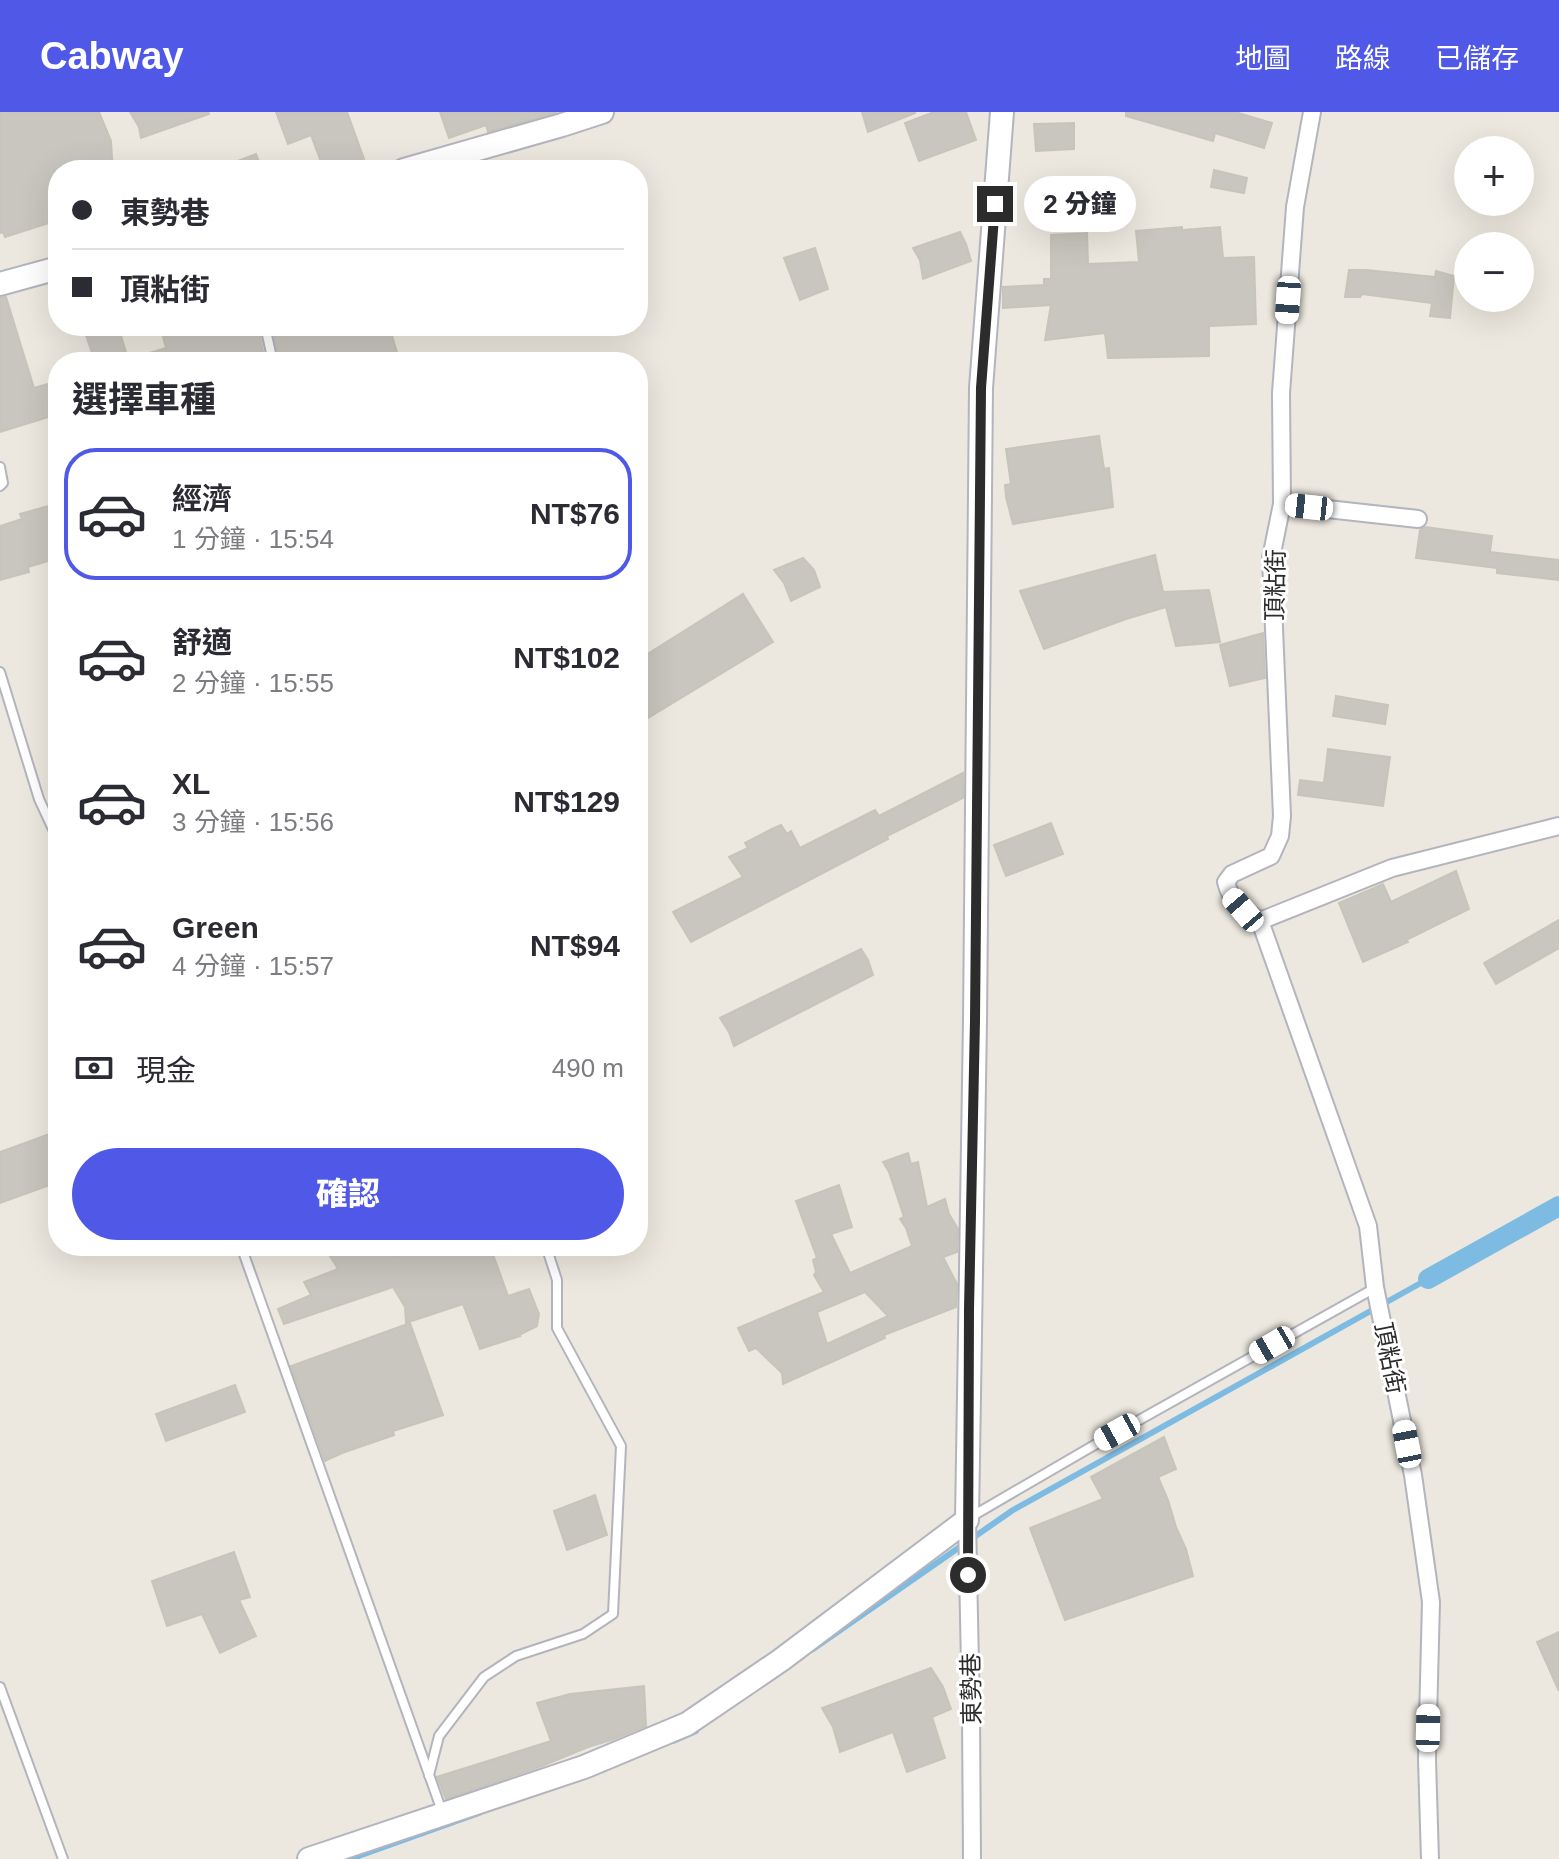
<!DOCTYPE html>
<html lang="zh-TW">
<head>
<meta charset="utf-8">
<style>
  :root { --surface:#fff; --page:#f7f7f7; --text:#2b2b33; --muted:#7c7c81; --line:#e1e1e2; --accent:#5058e8 }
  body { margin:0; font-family:Helvetica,"Noto Sans TC",sans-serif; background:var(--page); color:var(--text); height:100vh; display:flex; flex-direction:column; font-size:30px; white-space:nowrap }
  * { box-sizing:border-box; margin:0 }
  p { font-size:26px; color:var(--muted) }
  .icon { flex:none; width:44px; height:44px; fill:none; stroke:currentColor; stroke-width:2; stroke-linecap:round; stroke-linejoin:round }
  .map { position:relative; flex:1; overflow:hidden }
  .side { position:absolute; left:48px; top:240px; width:600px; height:904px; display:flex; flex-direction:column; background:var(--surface); border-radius:32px; box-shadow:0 8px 32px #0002 }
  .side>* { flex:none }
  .hud { position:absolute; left:48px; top:48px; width:600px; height:176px; border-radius:32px; box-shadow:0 8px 32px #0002; display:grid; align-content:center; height:176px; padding:0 24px; background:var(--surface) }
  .buttons { position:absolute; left:1454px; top:24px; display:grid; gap:16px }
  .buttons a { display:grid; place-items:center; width:80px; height:80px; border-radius:50%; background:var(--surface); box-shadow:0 8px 32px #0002; font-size:40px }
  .end { position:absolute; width:36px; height:36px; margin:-18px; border:10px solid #2c2c2c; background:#fff; box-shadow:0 0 0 4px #fff }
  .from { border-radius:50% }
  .bubble { position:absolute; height:56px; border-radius:28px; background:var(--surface); box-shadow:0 8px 32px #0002; font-size:26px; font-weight:800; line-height:56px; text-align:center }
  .car { position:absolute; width:24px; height:48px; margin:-24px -12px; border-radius:10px; box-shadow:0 0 6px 2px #0007; background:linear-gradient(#fff 24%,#345 0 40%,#fff 0 76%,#345 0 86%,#fff 0) }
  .hud b { display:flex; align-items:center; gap:28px; height:76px; font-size:30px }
  .hud b+b { border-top:2px solid var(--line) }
  .hud i { width:20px; height:20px; background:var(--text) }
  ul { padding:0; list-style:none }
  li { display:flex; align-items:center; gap:24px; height:132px; margin:0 16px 12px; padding:0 8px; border:4px solid transparent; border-radius:32px }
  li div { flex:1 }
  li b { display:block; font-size:30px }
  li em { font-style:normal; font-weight:800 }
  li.active { border-color:var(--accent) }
  li>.icon { width:72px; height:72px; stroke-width:1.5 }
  h2 { padding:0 24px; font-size:36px; line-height:96px }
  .pay { display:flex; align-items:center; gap:20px; height:88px; padding:0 24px; font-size:30px }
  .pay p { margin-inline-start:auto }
  .primary-button { display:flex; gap:16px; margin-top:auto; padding:16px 24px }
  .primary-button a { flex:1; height:92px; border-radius:48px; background:var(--accent); color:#fff; font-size:32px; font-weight:800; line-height:92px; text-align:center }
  header { display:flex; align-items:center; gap:48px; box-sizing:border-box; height:112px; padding:0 40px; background:var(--accent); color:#fff }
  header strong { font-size:38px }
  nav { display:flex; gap:44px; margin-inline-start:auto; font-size:28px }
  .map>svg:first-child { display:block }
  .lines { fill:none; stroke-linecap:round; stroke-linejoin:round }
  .stream { stroke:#7dbbe3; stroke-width:6 }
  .canal { stroke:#7dbbe3; stroke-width:20 }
  .building { fill:#c8c6be; stroke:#c7c4b9; stroke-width:2; fill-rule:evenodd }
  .lane-casing { stroke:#b3b4be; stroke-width:12 }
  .street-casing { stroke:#b3b4be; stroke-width:20 }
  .secondary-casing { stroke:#b3b4be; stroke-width:26 }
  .lane { stroke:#fff; stroke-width:8 }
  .street { stroke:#fff; stroke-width:16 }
  .secondary { stroke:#fff; stroke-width:22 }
  .route { stroke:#2c2c2c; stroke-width:10 }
  .labels { text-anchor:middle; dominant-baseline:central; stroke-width:6; stroke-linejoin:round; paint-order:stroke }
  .street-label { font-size:24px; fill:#2c2c2c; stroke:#fff }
</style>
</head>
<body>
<header>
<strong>Cabway</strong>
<nav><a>地圖</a><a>路線</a><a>已儲存</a></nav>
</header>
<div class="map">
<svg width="1559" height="1747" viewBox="0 0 1559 1747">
  <rect width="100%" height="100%" fill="#ece8df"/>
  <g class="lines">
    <g class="stream">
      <polyline points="813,1537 1013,1398 1428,1167"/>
      <polyline points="673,1629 696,1619"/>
      <polyline points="350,1747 479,1701"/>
    </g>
    <polyline class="canal" points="1428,1167 1559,1094"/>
  </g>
  <g class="building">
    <polygon points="0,0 99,0 111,29 112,47 118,58 58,58 58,108 5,125 3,120 0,121"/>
    <polygon points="130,0 208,0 209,2 141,26 139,15"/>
    <polygon points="276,0 347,0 364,47 334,58 324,58 311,23 288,32"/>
    <polygon points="440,0 557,0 488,20 486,13 449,26"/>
    <polygon points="862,0 915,0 915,1 868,20"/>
    <polygon points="934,0 966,0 976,28 919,49 905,11"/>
    <polygon points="1126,0 1235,0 1272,11 1264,36 1215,21 1213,29 1126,4"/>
    <polygon points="1074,11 1074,37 1036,39 1034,12"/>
    <polygon points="256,42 262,58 217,58 217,57"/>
    <polygon points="1214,58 1247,66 1244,81 1211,75"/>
    <polygon points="1182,115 1182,118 1220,115 1223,146 1254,145 1256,212 1209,214 1209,244 1108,246 1105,221 1045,228 1051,193 1003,196 1003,175 1044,173 1044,167 1051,167 1051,123 1087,121 1088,152 1139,150 1136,119"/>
    <polygon points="960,120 966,132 971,149 923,167 920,148 913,136"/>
    <polygon points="815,136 828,177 800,188 784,146"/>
    <polygon points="1349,158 1366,158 1435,165 1436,159 1454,164 1450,206 1430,204 1432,191 1362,182 1360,185 1345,185"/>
    <polygon points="6,185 34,276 58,269 58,302 0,320 0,186"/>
    <polygon points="83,214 118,214 129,250 95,250"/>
    <polygon points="213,214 258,214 263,239 214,250 134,250 133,246 166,236 163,225"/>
    <polygon points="272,214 389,214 400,250 280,250"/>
    <polygon points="1099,324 1104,357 1109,356 1113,395 1013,412 1006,385 1005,373 1011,372 1006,337"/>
    <polygon points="52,393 58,417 58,446 28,455 29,460 0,468 0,414 22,407 20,402"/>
    <polygon points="1425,415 1492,424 1490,440 1559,448 1559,468 1497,461 1497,456 1416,446 1420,418"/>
    <polygon points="1155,443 1163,480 1209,478 1220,530 1176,534 1166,495 1126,507 1044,537 1020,479"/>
    <polygon points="803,446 814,458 820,475 791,489 784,471 774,458"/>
    <polygon points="743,482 773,530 638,612 638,548"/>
    <polygon points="1263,521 1265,566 1230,574 1220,533"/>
    <polygon points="1336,584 1388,593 1385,612 1333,604"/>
    <polygon points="1328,637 1390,645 1383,694 1298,683 1300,668 1324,671"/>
    <polygon points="963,661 963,686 887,724 888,727 691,830 673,800 743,765 729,745 748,736 745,731 772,717 781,713 787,722 791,719 800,736 875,698 879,704"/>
    <polygon points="1051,711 1063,742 1006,764 994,733"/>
    <polygon points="1456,759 1469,797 1406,828 1408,830 1363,850 1339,791 1383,772 1391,790"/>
    <polygon points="1559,808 1559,836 1496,872 1484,851"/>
    <polygon points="861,837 868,848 873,863 734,934 729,920 720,906"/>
    <polygon points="58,1019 58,1070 0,1091 0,1040"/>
    <path d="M908 1041 911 1052 918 1050 927 1095 945 1087 949 1102 958 1117 957 1140 943 1145 957 1172 956 1195 884 1223 885 1226 783 1272 782 1261 756 1236 749 1239 738 1216 824 1180 814 1163 816 1160 813 1148 817 1146 796 1089 839 1073 852 1115 831 1122 850 1161 912 1134 906 1116 900 1107 904 1105 889 1060 883 1050ZM865 1180 888 1204 827 1232 817 1200Z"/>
    <polygon points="341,1134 392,1134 394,1145 424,1134 490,1134 508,1184 529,1177 539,1202 537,1214 519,1223 520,1224 480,1237 463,1192 406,1211 405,1195 393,1175 284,1212 278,1197 311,1183 304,1170 338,1157 327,1139"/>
    <polygon points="410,1211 443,1303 393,1319 394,1323 342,1341 325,1349 291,1254"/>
    <polygon points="235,1273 245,1300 166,1329 156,1302"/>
    <polygon points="1164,1325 1176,1357 1158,1365 1168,1388 1176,1415 1186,1437 1193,1464 1065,1508 1030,1416 1103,1387 1091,1365"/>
    <polygon points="595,1383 607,1423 567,1438 554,1399"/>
    <polygon points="234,1440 250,1485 239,1488 256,1524 220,1541 202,1502 167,1514 152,1469"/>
    <polygon points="1559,1520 1559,1579 1537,1530"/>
    <polygon points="931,1556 943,1575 951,1597 932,1605 945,1646 907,1660 893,1620 840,1640 833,1615 822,1596"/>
    <polygon points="644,1574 646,1614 611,1628 588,1635 542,1654 446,1687 437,1665 551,1629 537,1591 570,1582"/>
  </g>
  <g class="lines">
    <defs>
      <g id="lane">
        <polyline points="265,214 273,250"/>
        <polyline points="0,355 3,371 0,374"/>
        <polyline points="0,560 39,687 58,728"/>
        <polyline points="241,1134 443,1702"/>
        <polyline points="969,1406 1091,1335 1375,1176"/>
        <polyline points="0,1575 63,1747"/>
        <polyline points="429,1663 439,1624 484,1565 516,1544 583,1522 613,1502 621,1334 557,1216 557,1168 546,1134"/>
      </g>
      <g id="street">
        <path d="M1312 0 1295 95 1281 281 1282 392 1271 446 1282 704 1280 724 1271 744 1232 762 1226 770C1231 790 1243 798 1260 809L1368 1114 1375 1175 1413 1363 1431 1490 1427 1647 1430 1747"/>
        <polyline points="1282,392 1418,407"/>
        <polyline points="1260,809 1392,756 1559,714"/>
        <polyline points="967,1408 971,1602 972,1747"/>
      </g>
      <g id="secondary">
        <polyline points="404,58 562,13 602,0"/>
        <polyline points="0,172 58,156"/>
        <polyline points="309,1747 584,1655 687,1612 781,1548 967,1408 975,908 981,276 1002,0"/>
      </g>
    </defs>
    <use href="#lane" class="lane-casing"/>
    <use href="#street" class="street-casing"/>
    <use href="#secondary" class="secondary-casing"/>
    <use href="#lane" class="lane"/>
    <use href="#street" class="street"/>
    <use href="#secondary" class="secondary"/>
  </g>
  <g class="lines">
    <polyline class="route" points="968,1463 969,1197 975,908 981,276 995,92"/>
  </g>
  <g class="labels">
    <g class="street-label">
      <text transform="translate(1275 473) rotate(-89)">頂粘街</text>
      <text transform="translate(1390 1246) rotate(79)">頂粘街</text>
      <text transform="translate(971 1577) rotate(-91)">東勢巷</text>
    </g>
  </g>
</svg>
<div class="buttons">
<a>+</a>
<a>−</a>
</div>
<i class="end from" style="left:968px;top:1463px"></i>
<i class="end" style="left:995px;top:92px"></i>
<div class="bubble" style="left:1024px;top:64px;width:112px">2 分鐘</div>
<i class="car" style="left:1288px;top:188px;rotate:184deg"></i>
<i class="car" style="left:1309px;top:395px;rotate:276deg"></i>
<i class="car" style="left:1243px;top:798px;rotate:319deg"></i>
<i class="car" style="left:1272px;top:1233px;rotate:240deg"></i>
<i class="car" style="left:1117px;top:1320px;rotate:241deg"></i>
<i class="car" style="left:1407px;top:1332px;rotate:349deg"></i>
<i class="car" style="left:1428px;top:1616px;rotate:1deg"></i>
<div class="hud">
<b><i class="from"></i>東勢巷</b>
<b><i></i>頂粘街</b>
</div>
<section class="side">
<h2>選擇車種</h2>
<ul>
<li class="active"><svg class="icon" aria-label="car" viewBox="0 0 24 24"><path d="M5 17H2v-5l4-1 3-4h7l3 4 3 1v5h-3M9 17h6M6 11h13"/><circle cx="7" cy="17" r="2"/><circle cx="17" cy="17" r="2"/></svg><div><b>經濟</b><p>1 分鐘 · 15:54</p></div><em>NT$76</em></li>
<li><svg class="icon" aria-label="car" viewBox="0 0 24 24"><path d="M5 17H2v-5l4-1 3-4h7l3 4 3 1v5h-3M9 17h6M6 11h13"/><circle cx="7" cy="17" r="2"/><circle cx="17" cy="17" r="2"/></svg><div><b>舒適</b><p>2 分鐘 · 15:55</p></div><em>NT$102</em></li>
<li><svg class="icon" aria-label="car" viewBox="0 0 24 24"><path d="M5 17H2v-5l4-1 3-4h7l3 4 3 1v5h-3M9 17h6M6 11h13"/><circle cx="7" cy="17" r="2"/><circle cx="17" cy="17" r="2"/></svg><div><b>XL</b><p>3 分鐘 · 15:56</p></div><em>NT$129</em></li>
<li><svg class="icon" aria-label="car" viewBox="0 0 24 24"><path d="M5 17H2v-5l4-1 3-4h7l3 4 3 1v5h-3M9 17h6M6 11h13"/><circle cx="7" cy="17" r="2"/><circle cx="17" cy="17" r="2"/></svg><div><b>Green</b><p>4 分鐘 · 15:57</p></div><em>NT$94</em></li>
</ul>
<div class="pay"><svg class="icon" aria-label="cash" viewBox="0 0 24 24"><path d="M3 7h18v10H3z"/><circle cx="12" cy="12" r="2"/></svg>現金<p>490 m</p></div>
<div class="primary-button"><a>確認</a></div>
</section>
</div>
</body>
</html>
